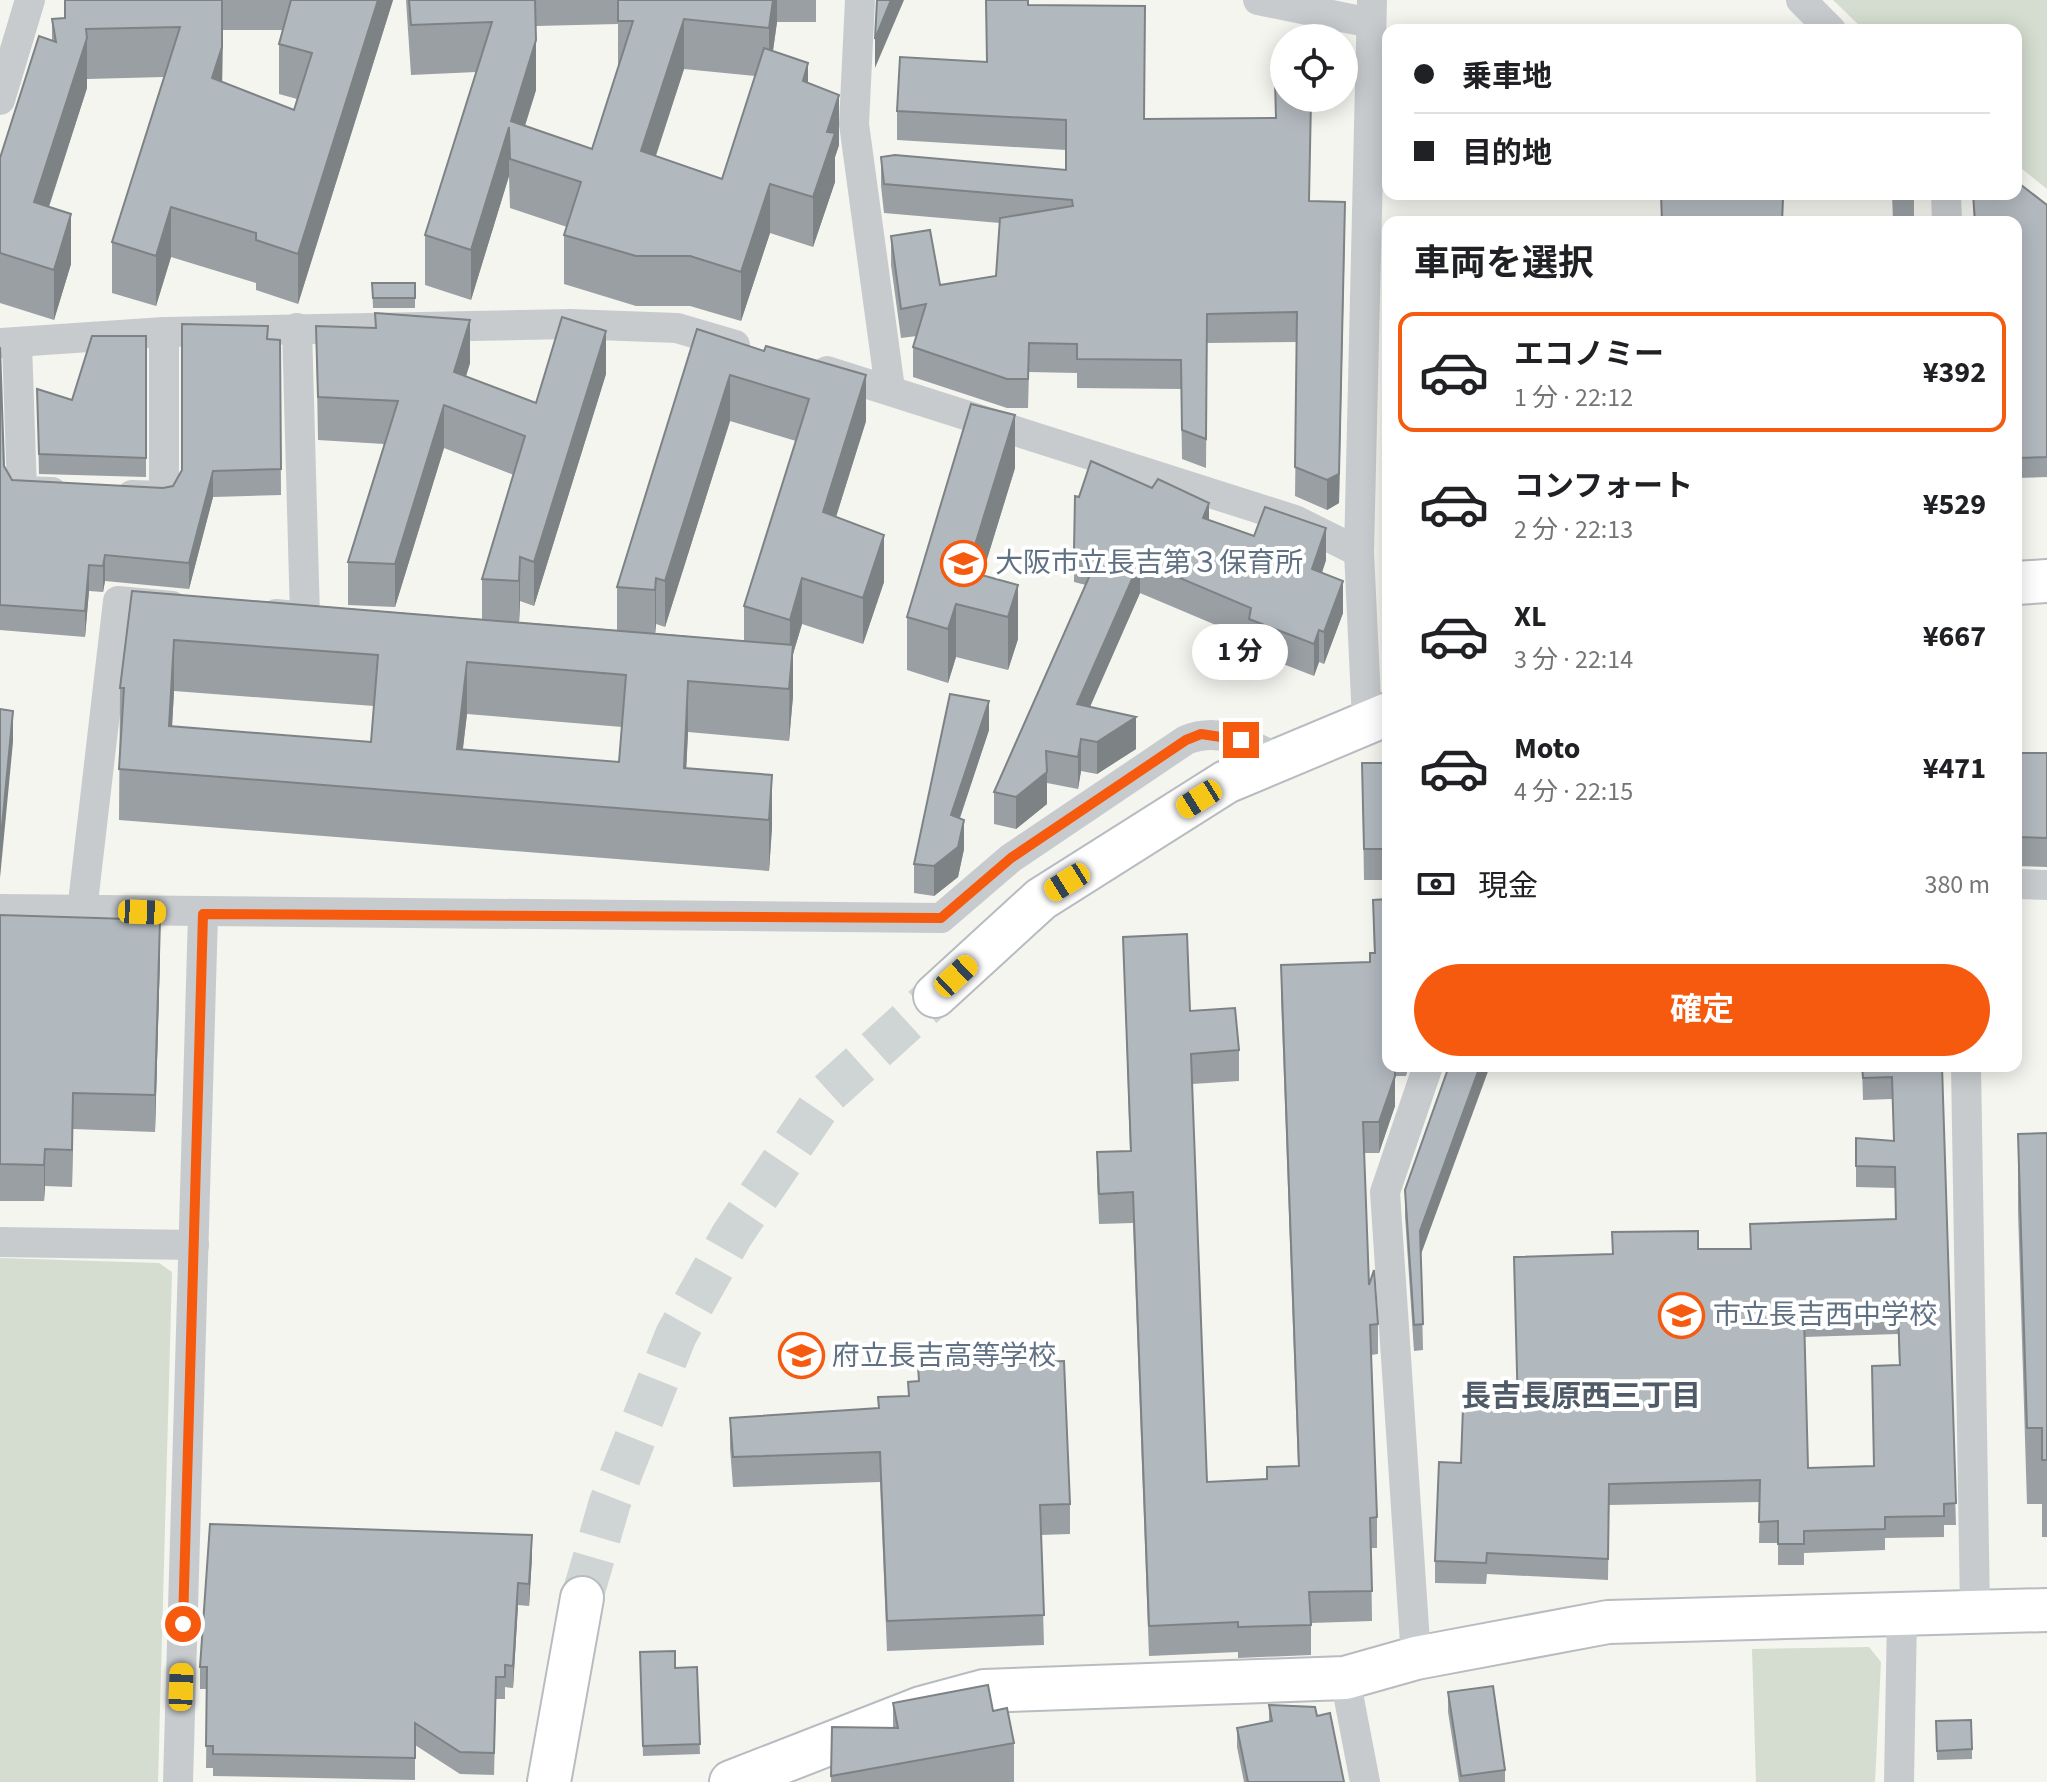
<!DOCTYPE html>
<html lang="ja">
<head>
<meta charset="utf-8">
<style>
  :root { --surface:#fff; --page:#f2f2f2; --text:#202124; --muted:#757577; --line:#e0e0e0; --accent:#f65a0f }
  body { margin:0; font-family:"Source Sans 3","Noto Sans JP",sans-serif; background:var(--page); color:var(--text); height:100vh; display:flex; flex-direction:column; font-size:30px; white-space:nowrap }
  * { box-sizing:border-box; margin:0 }
  p { font-size:26px; color:var(--muted) }
  .icon { flex:none; width:44px; height:44px; fill:none; stroke:currentColor; stroke-width:2; stroke-linecap:round; stroke-linejoin:round }
  .map { position:relative; flex:1; overflow:hidden }
  .sheet { position:absolute; left:1382px; top:216px; width:640px; height:856px; display:flex; flex-direction:column; background:var(--surface); border-radius:16px; box-shadow:0 4px 20px #0003 }
  .sheet>* { flex:none }
  .guide { position:absolute; left:1382px; top:24px; width:640px; height:176px; border-radius:16px; box-shadow:0 4px 20px #0003; display:grid; align-content:center; height:176px; padding:0 32px; background:var(--surface) }
  .fabs { position:absolute; left:1270px; top:24px; display:grid; gap:16px }
  .fabs a { display:grid; place-items:center; width:88px; height:88px; border-radius:50%; background:var(--surface); box-shadow:0 4px 20px #0003; font-size:40px }
  .end { position:absolute; width:36px; height:36px; margin:-18px; border:10px solid #f65a0f; background:#fff; box-shadow:0 0 0 4px #fff }
  .from { border-radius:50% }
  .bubble { position:absolute; height:56px; border-radius:28px; background:var(--surface); box-shadow:0 4px 20px #0003; font-size:26px; font-weight:700; line-height:56px; text-align:center }
  .car { position:absolute; width:24px; height:48px; margin:-24px -12px; border-radius:10px; box-shadow:0 0 6px 2px #0007; background:linear-gradient(#f5c518 24%,#345 0 40%,#f5c518 0 76%,#345 0 86%,#f5c518 0) }
  .guide b { display:flex; align-items:center; gap:28px; height:76px; font-size:30px }
  .guide b+b { border-top:2px solid var(--line) }
  .guide i { width:20px; height:20px; background:var(--text) }
  ul { padding:0; list-style:none }
  li { display:flex; align-items:center; gap:24px; height:120px; margin:0 16px 12px; padding:0 16px; border:4px solid transparent; border-radius:16px }
  li div { flex:1 }
  li b { display:block; font-size:30px }
  li em { font-style:normal; font-weight:700 }
  li.on { border-color:var(--accent) }
  li>.icon { width:72px; height:72px; stroke-width:1.5 }
  h2 { padding:0 32px; font-size:36px; line-height:96px }
  .pay { display:flex; align-items:center; gap:20px; height:88px; padding:0 32px; font-size:30px }
  .pay p { margin-inline-start:auto }
  .action { display:flex; gap:16px; margin-top:auto; padding:16px 32px }
  .action a { flex:1; height:92px; border-radius:48px; background:var(--accent); color:#fff; font-size:32px; font-weight:700; line-height:92px; text-align:center }
  .map>svg:first-child { display:block }
  .green { fill:#d4ddd0 }
  .lines { fill:none; stroke-linecap:round; stroke-linejoin:round }
  .secondary-tunnel { stroke:#cfd4d4; stroke-width:42; stroke-dasharray:42 21; stroke-linecap:butt }
  .secondary-casing { stroke:#b7bcc1; stroke-width:46 }
  .street { stroke:#c8cbce; stroke-width:30 }
  .secondary { stroke:#fff; stroke-width:42 }
  .wall { fill:#999fa3; fill-rule:evenodd }
  .shaded-wall { fill:#7d8285 }
  .building { fill:#b2b9be; stroke:#7d8285; stroke-width:2; fill-rule:evenodd }
  .route { stroke:#f65a0f; stroke-width:10 }
  .labels { text-anchor:middle; dominant-baseline:central; stroke-width:8; stroke-linejoin:round; paint-order:stroke }
  .poi-label { font-size:28px; fill:#607184; stroke:#fff; text-anchor:start }
  .neighbourhood-label { font-size:30px; font-weight:bold; fill:#4f5b68; stroke:#fff }
</style>
</head>
<body>
<div class="map">
<svg width="2047" height="1782" viewBox="0 0 2047 1782">
  <rect width="100%" height="100%" fill="#f4f5ef"/>
  <g class="green">
    <polygon points="1833,0 2047,0 2047,189 2016,164 2016,30 1864,30"/>
    <polygon points="0,1258 159,1263 172,1272 158,1782 0,1782"/>
    <polygon points="1869,1647 1881,1662 1875,1782 1756,1782 1752,1649"/>
  </g>
  <g class="lines">
    <polyline class="secondary-tunnel" points="582,1598 610,1502 676,1335 732,1235 828,1093 935,996"/>
    <defs>
      <g id="secondary">
        <polyline points="2016,583 2047,581"/>
        <polyline points="935,996 1041,899 1226,782 1388,714"/>
        <polyline points="549,1782 582,1598"/>
        <polyline points="731,1782 921,1708 984,1691 1345,1678 1416,1658 1608,1622 2047,1610"/>
      </g>
    </defs>
    <use href="#secondary" class="secondary-casing"/>
    <g class="street">
      <polyline points="860,0 854,124 890,389"/>
      <polyline points="1258,0 1371,23"/>
      <polyline points="1801,0 1831,30"/>
      <polyline points="0,100 30,0"/>
      <polyline points="1946,194 1947,222"/>
      <polyline points="0,343 164,332 570,324 677,328 735,345"/>
      <polyline points="17,343 22,491 52,492"/>
      <polyline points="827,371 1295,520 1359,552"/>
      <polyline points="132,495 164,496 164,332"/>
      <polyline points="276,614 305,617 297,328"/>
      <polyline points="1367,721 1359,552 1372,0"/>
      <polyline points="2016,884 2047,885"/>
      <path d="M0 909 941 918 1011 858 1186 740C1220 726 1249 744 1279 759"/>
      <polyline points="82,911 118,601 172,606"/>
      <polyline points="1966,1066 1975,1611"/>
      <polyline points="0,1242 194,1245"/>
      <polyline points="1416,1658 1385,1192 1428,1066"/>
      <polyline points="1345,1678 1365,1782"/>
      <polyline points="178,1782 203,914"/>
      <polyline points="1899,1782 1902,1615"/>
    </g>
    <use href="#secondary" class="secondary"/>
  </g>
  <g class="wall">
    <path d="M65 0H393L298 304 256 290V283L171 257 156 306 112 293V242L164 77 87 79V88L49 207 71 264 54 320 0 303V158L52 41V19L65 18ZM223 30H283L279 44V94L297 99 294 110 222 82Z"/>
    <path d="M406 0H816V22H777L773 51 808 83 839 145 835 157V182L813 247 770 233 741 321 690 306H636L564 284V235L567 227 510 208 509 176 471 300 425 285V235L476 72 411 75ZM618 24V68L592 149 525 126 536 90V26ZM684 69 755 76 722 179 656 156Z"/>
    <polygon points="1028,5 1145,119 1310,201 1345,231 1339,503 1327,510 1295,496 1297,342 1207,343 1206,468 1182,459 1181,389 1077,388 1077,373 1029,372 1028,408 1007,408 913,377 913,347 917,336 901,338 891,265 891,236 940,285 996,276 1000,223 884,213 881,186 881,157 1066,170 1066,150 897,140 897,111 986,62"/>
    <polygon points="1892,194 1914,194 1914,221 1893,222"/>
    <polygon points="1973,194 2047,205 2047,477 2016,478 2016,222 1974,222"/>
    <polygon points="372,283 415,283 415,308 373,308"/>
    <path d="M375 313 470 363 466 376 536 403 606 374 534 606 520 601 519 622 617 630V587L697 329 866 421 836 517 884 582 863 644 802 624 793 654V696L789 741 688 732 686 768 772 775V827L769 871 119 820 120 688 132 591 482 619V579L514 475 444 448 395 607 348 605V562L384 444 318 440 316 326 375 328ZM730 421 796 441 744 606V641L655 633 656 624 665 627ZM174 691 374 706 371 742 172 727ZM467 714 622 727 619 762 463 749Z"/>
    <polygon points="146,336 146,477 39,474 37,389 72,400"/>
    <polygon points="268,339 280,340 281,495 213,497 189,589 105,581 103,592 89,591 85,637 0,630 0,347 4,466 12,480 163,488 173,486"/>
    <polygon points="1015,468 982,575 1018,585 1018,639 1008,670 956,657 948,683 907,670 907,617"/>
    <polygon points="1075,496 1209,520 1254,536 1326,560 1322,573 1343,613 1324,664 1319,662 1314,676 1249,651 1249,639 1140,593 1090,707 1136,749 1097,774 1081,771 1078,789 1047,783 1047,804 1016,829 994,824 994,792 1086,585 1074,582"/>
    <polygon points="989,730 960,818 964,849 958,877 934,896 914,893 914,864"/>
    <polygon points="1388,750 1388,1066 1409,1066 1406,1076 1395,1076 1395,1106 1379,1153 1364,1153 1369,1285 1378,1324 1378,1354 1371,1355 1377,1517 1377,1548 1371,1548 1372,1621 1311,1623 1311,1655 1238,1658 1238,1652 1149,1656 1133,1223 1099,1224 1097,1182 1097,1152 1130,1151 1123,937 1190,1011 1239,1050 1239,1081 1192,1084 1207,1482 1267,1479 1298,1466 1281,996 1281,965 1370,962 1374,953 1373,900 1387,899 1386,880 1364,880 1362,763 1388,763"/>
    <polygon points="2016,753 2047,753 2047,867 2016,866"/>
    <polygon points="0,915 160,956 155,1132 73,1129 72,1187 45,1186 44,1201 0,1201"/>
    <path d="M1862 1066H1942L1956 1525H1944V1537L1885 1538V1550L1804 1553V1565H1778V1543H1759L1760 1502 1609 1505 1608 1580 1487 1574 1486 1584 1435 1583V1561L1461 1463 1517 1410 1612 1254V1232L1698 1249H1750V1224L1895 1219V1188L1856 1187V1138L1894 1141 1892 1099 1863 1100ZM1898 1334 1899 1365 1874 1466 1808 1468 1804 1337Z"/>
    <polygon points="2047,1133 2047,1537 2042,1537 2042,1504 2027,1504 2018,1211 2018,1134"/>
    <polygon points="1405,1190 1421,1255 1423,1350 1414,1351 1405,1216"/>
    <polygon points="918,1366 1070,1504 1070,1534 1041,1535 1044,1645 887,1651 880,1482 733,1487 730,1448 730,1418 878,1408 908,1396 908,1382 918,1381"/>
    <polygon points="532,1557 529,1606 518,1605 513,1688 505,1687 505,1699 496,1699 494,1775 460,1774 415,1745 415,1780 213,1776 213,1768 206,1768 207,1689 200,1689 200,1667"/>
    <polygon points="640,1652 675,1668 697,1667 700,1754 643,1756"/>
    <polygon points="1448,1692 1505,1770 1505,1782 1459,1782 1448,1712"/>
    <polygon points="893,1703 993,1711 1014,1743 1014,1782 831,1782 832,1727 893,1728"/>
    <polygon points="1269,1705 1317,1716 1344,1782 1244,1782 1237,1747 1237,1728 1269,1721"/>
    <polygon points="1936,1721 1972,1749 1972,1759 1937,1760"/>
  </g>
  <g class="shaded-wall">
    <polygon points="223,0 222,97 212,78"/>
    <polygon points="378,0 393,0 298,304 298,254"/>
    <polygon points="773,0 777,0 777,22 769,78 769,28"/>
    <polygon points="891,0 904,0 875,68 875,39"/>
    <polygon points="684,19 684,69 641,200 641,151"/>
    <polygon points="87,38 87,88 34,252 34,202"/>
    <polygon points="536,40 536,90 514,160 511,121"/>
    <polygon points="808,63 808,113 803,81"/>
    <polygon points="839,95 839,145 835,157 835,182 813,247 813,197 827,132"/>
    <polygon points="509,127 509,176 471,300 471,250"/>
    <polygon points="770,184 770,233 741,321 741,272"/>
    <polygon points="1345,202 1339,503 1327,510 1327,480"/>
    <polygon points="171,207 171,257 156,306 156,256"/>
    <polygon points="71,214 71,264 54,320 54,270"/>
    <polygon points="470,320 470,363 456,409 454,372"/>
    <polygon points="606,331 606,374 534,606 534,562"/>
    <polygon points="730,375 730,421 665,627 665,581"/>
    <polygon points="866,375 866,421 823,558 823,512"/>
    <polygon points="444,405 444,448 395,607 395,564"/>
    <polygon points="1015,415 1015,468 972,608 967,571"/>
    <polygon points="213,471 213,497 189,589 189,563"/>
    <polygon points="1209,503 1209,535 1203,518"/>
    <polygon points="1326,528 1326,560 1312,601 1312,569"/>
    <polygon points="884,535 884,582 863,644 863,598"/>
    <polygon points="105,555 105,581 103,592 103,566"/>
    <polygon points="520,557 520,601 519,624 519,581"/>
    <polygon points="1140,561 1140,593 1077,736 1077,704"/>
    <polygon points="89,565 89,591 85,637 85,611"/>
    <polygon points="656,578 656,624 655,636 655,590"/>
    <polygon points="802,578 802,624 793,654 793,696 789,741 790,620"/>
    <polygon points="1343,581 1343,613 1324,664 1324,632"/>
    <polygon points="1018,585 1018,639 1008,670 1008,617"/>
    <polygon points="956,604 956,657 948,683 948,629"/>
    <polygon points="1319,630 1319,662 1314,676 1314,644"/>
    <polygon points="174,640 174,691 169,778 169,726"/>
    <polygon points="467,662 467,714 457,795 457,749"/>
    <polygon points="688,681 688,732 684,819 684,768"/>
    <polygon points="989,701 989,730 951,844 951,815"/>
    <polygon points="13,711 13,742 0,878 0,847"/>
    <polygon points="1136,717 1136,749 1097,774 1097,742"/>
    <polygon points="1081,739 1081,771 1078,789 1078,757"/>
    <polygon points="1047,772 1047,804 1016,829 1016,797"/>
    <polygon points="772,775 772,827 769,871 769,820"/>
    <polygon points="964,820 964,849 958,877 934,896 934,866"/>
    <polygon points="160,920 160,956 155,1132 155,1095"/>
    <polygon points="1480,1066 1490,1066 1420,1257 1420,1231"/>
    <polygon points="1395,1076 1395,1106 1379,1153 1379,1122"/>
    <polygon points="73,1093 73,1129 72,1187 72,1150"/>
    <polygon points="45,1149 45,1186 44,1201 44,1165"/>
    <polygon points="532,1535 532,1557 529,1606 529,1584"/>
    <polygon points="518,1583 518,1605 513,1688 513,1666"/>
  </g>
  <g class="building">
    <polygon points="65,0 222,0 222,47 212,78 294,110 312,53 279,44 291,0 378,0 298,254 256,240 256,233 171,207 156,256 112,242 180,27 86,29 87,38 34,202 71,214 54,270 0,253 0,158 39,36 56,42 52,19 65,18"/>
    <polygon points="409,0 535,0 536,40 511,121 592,149 633,21 618,21 618,0 773,0 769,28 684,19 641,151 722,179 764,48 808,63 803,81 839,95 827,132 835,133 813,197 770,184 741,272 690,256 636,256 564,235 581,182 510,159 509,127 471,250 425,235 492,22 411,25"/>
    <polygon points="877,0 891,0 875,39"/>
    <polygon points="986,0 1028,0 1028,5 1145,6 1144,119 1276,118 1275,80 1284,80 1284,98 1311,98 1309,201 1345,202 1339,474 1327,480 1295,467 1297,312 1207,314 1206,439 1182,430 1181,360 1077,359 1077,344 1029,343 1028,379 1007,379 913,347 926,304 901,309 891,236 930,230 940,285 996,276 1000,218 1073,206 1072,200 884,184 881,157 895,155 1066,170 1066,120 897,111 900,57 987,62"/>
    <polygon points="2016,181 2047,205 2047,457 2016,458 2016,222 1975,222 1973,194 2016,194"/>
    <polygon points="1661,194 1752,194 1752,199 1783,198 1782,222 1662,222"/>
    <polygon points="372,283 415,283 415,298 373,298"/>
    <polygon points="375,313 470,320 454,372 536,403 562,317 606,331 534,562 520,557 519,581 482,579 525,436 444,405 395,564 348,562 398,401 318,397 316,326 376,328"/>
    <polygon points="182,324 268,326 267,339 280,340 281,469 213,471 189,563 105,555 103,566 89,565 85,611 0,605 0,347 4,466 12,480 163,488 173,486 182,470"/>
    <polygon points="697,329 764,351 766,346 866,375 823,512 884,535 863,598 802,578 790,620 744,606 809,399 730,375 665,581 656,578 655,590 617,587"/>
    <polygon points="92,336 146,336 146,458 39,454 37,389 72,400"/>
    <polygon points="971,404 1015,415 967,571 1018,585 1008,617 956,604 948,629 907,617"/>
    <polygon points="1091,461 1152,488 1158,479 1209,503 1203,518 1254,536 1265,507 1326,528 1312,569 1343,581 1324,632 1319,630 1314,644 1249,619 1251,608 1140,561 1077,704 1136,717 1097,742 1081,739 1078,757 1046,751 1047,772 1016,797 994,792 1098,557 1074,550 1075,496 1079,497"/>
    <path d="M132 591 793 645 789 689 688 681 684 768 772 775 769 820 119 769 124 688H120ZM174 640 378 655 371 742 169 726ZM467 662 626 675 619 762 457 749Z"/>
    <polygon points="950,694 989,701 951,815 964,820 958,847 934,866 914,864"/>
    <polygon points="0,709 13,711 0,847"/>
    <polygon points="1388,750 1388,887 1386,849 1364,849 1362,763 1388,763"/>
    <polygon points="2016,753 2047,753 2047,838 2016,837"/>
    <polygon points="1388,899 1388,1066 1395,1066 1395,1076 1379,1122 1363,1122 1369,1285 1374,1270 1378,1324 1370,1325 1377,1517 1370,1518 1372,1591 1309,1592 1311,1625 1238,1627 1238,1622 1149,1626 1133,1192 1099,1194 1097,1152 1131,1151 1123,937 1187,934 1190,1011 1235,1008 1239,1050 1191,1054 1207,1482 1267,1479 1267,1467 1299,1466 1281,965 1370,962 1370,953 1375,953 1373,900"/>
    <polygon points="0,915 160,920 155,1095 73,1093 72,1150 45,1149 44,1165 0,1164"/>
    <polygon points="1449,1066 1480,1066 1420,1231 1423,1324 1414,1325 1405,1190"/>
    <path d="M1862 1066H1942L1956 1503 1944 1504V1516L1885 1517V1529L1804 1531V1544H1778V1521L1759 1522 1760 1480 1609 1484 1608 1559 1487 1553 1486 1563 1435 1561 1439 1462 1461 1463 1463 1407 1518 1410 1514 1257 1613 1254 1612 1232 1698 1231V1249H1751L1750 1224 1896 1219 1895 1167 1856 1166V1138L1894 1141 1892 1077 1863 1078ZM1898 1313 1900 1365 1872 1366 1874 1466 1808 1468 1804 1315Z"/>
    <polygon points="2047,1133 2047,1460 2042,1460 2042,1428 2027,1428 2018,1134"/>
    <polygon points="1064,1361 1070,1504 1040,1505 1044,1615 887,1621 880,1452 733,1457 730,1418 879,1408 878,1397 909,1396 908,1382 919,1381 918,1366"/>
    <polygon points="210,1524 532,1535 529,1584 518,1583 513,1666 505,1665 505,1677 496,1677 494,1753 460,1752 415,1723 415,1758 213,1754 213,1746 206,1746 207,1667 200,1667"/>
    <polygon points="675,1651 675,1668 697,1667 700,1744 643,1746 640,1652"/>
    <polygon points="988,1685 993,1711 1007,1708 1014,1743 831,1776 832,1727 898,1728 893,1703"/>
    <polygon points="1493,1686 1505,1770 1461,1776 1448,1692"/>
    <polygon points="1269,1705 1315,1707 1317,1716 1330,1713 1344,1782 1248,1782 1237,1728 1272,1721"/>
    <polygon points="1971,1720 1972,1749 1937,1751 1936,1721"/>
  </g>
  <g class="lines">
    <polyline class="route" points="183,1624 203,914 941,918 1011,858 1186,740 1201,734 1241,740"/>
  </g>
  <defs>
    <symbol id="school-ring" viewBox="-11 -11 22 22"><circle r="9.5" fill="#fff" stroke="#f65a0f" stroke-width="1.5"/><path d="M0-5L7-2L0 1L-7-2ZM-4 1L0 2.5L4 1V4Q0 6-4 4Z" fill="#f65a0f"/></symbol>
  </defs>
  <g fill-rule="evenodd">
    <use href="#school-ring" x="938" y="538" width="51" height="51"/>
    <use href="#school-ring" x="1656" y="1290" width="51" height="51"/>
    <use href="#school-ring" x="776" y="1330" width="51" height="51"/>
  </g>
  <g class="labels">
    <g class="poi-label">
      <text x="995" y="563">大阪市立長吉第３保育所</text>
      <text x="1713" y="1315">市立長吉西中学校</text>
      <text x="832" y="1356">府立長吉高等学校</text>
    </g>
    <g class="neighbourhood-label">
      <text x="1581" y="1396">長吉長原西三丁目</text>
    </g>
  </g>
</svg>
<div class="fabs">
<a><svg class="icon" aria-label="locate" viewBox="0 0 24 24"><circle cx="12" cy="12" r="6"/><path d="M12 2v4M12 18v4M2 12h4M18 12h4"/></svg></a>
</div>
<i class="end from" style="left:183px;top:1624px"></i>
<i class="end" style="left:1241px;top:740px"></i>
<div class="bubble" style="left:1192px;top:624px;width:96px">1 分</div>
<i class="car" style="left:1199px;top:799px;rotate:238deg"></i>
<i class="car" style="left:1067px;top:882px;rotate:238deg"></i>
<i class="car" style="left:142px;top:912px;rotate:92deg"></i>
<i class="car" style="left:956px;top:976px;rotate:47deg"></i>
<i class="car" style="left:181px;top:1687px;rotate:2deg"></i>
<div class="guide">
<b><i class="from"></i>乗車地</b>
<b><i></i>目的地</b>
</div>
<section class="sheet">
<h2>車両を選択</h2>
<ul>
<li class="on"><svg class="icon" aria-label="car" viewBox="0 0 24 24"><path d="M5 17H2v-5l4-1 3-4h7l3 4 3 1v5h-3M9 17h6M6 11h13"/><circle cx="7" cy="17" r="2"/><circle cx="17" cy="17" r="2"/></svg><div><b>エコノミー</b><p>1 分 · 22:12</p></div><em>¥392</em></li>
<li><svg class="icon" aria-label="car" viewBox="0 0 24 24"><path d="M5 17H2v-5l4-1 3-4h7l3 4 3 1v5h-3M9 17h6M6 11h13"/><circle cx="7" cy="17" r="2"/><circle cx="17" cy="17" r="2"/></svg><div><b>コンフォート</b><p>2 分 · 22:13</p></div><em>¥529</em></li>
<li><svg class="icon" aria-label="car" viewBox="0 0 24 24"><path d="M5 17H2v-5l4-1 3-4h7l3 4 3 1v5h-3M9 17h6M6 11h13"/><circle cx="7" cy="17" r="2"/><circle cx="17" cy="17" r="2"/></svg><div><b>XL</b><p>3 分 · 22:14</p></div><em>¥667</em></li>
<li><svg class="icon" aria-label="car" viewBox="0 0 24 24"><path d="M5 17H2v-5l4-1 3-4h7l3 4 3 1v5h-3M9 17h6M6 11h13"/><circle cx="7" cy="17" r="2"/><circle cx="17" cy="17" r="2"/></svg><div><b>Moto</b><p>4 分 · 22:15</p></div><em>¥471</em></li>
</ul>
<div class="pay"><svg class="icon" aria-label="cash" viewBox="0 0 24 24"><path d="M3 7h18v10H3z"/><circle cx="12" cy="12" r="2"/></svg>現金<p>380 m</p></div>
<div class="action"><a>確定</a></div>
</section>
</div>
</body>
</html>
